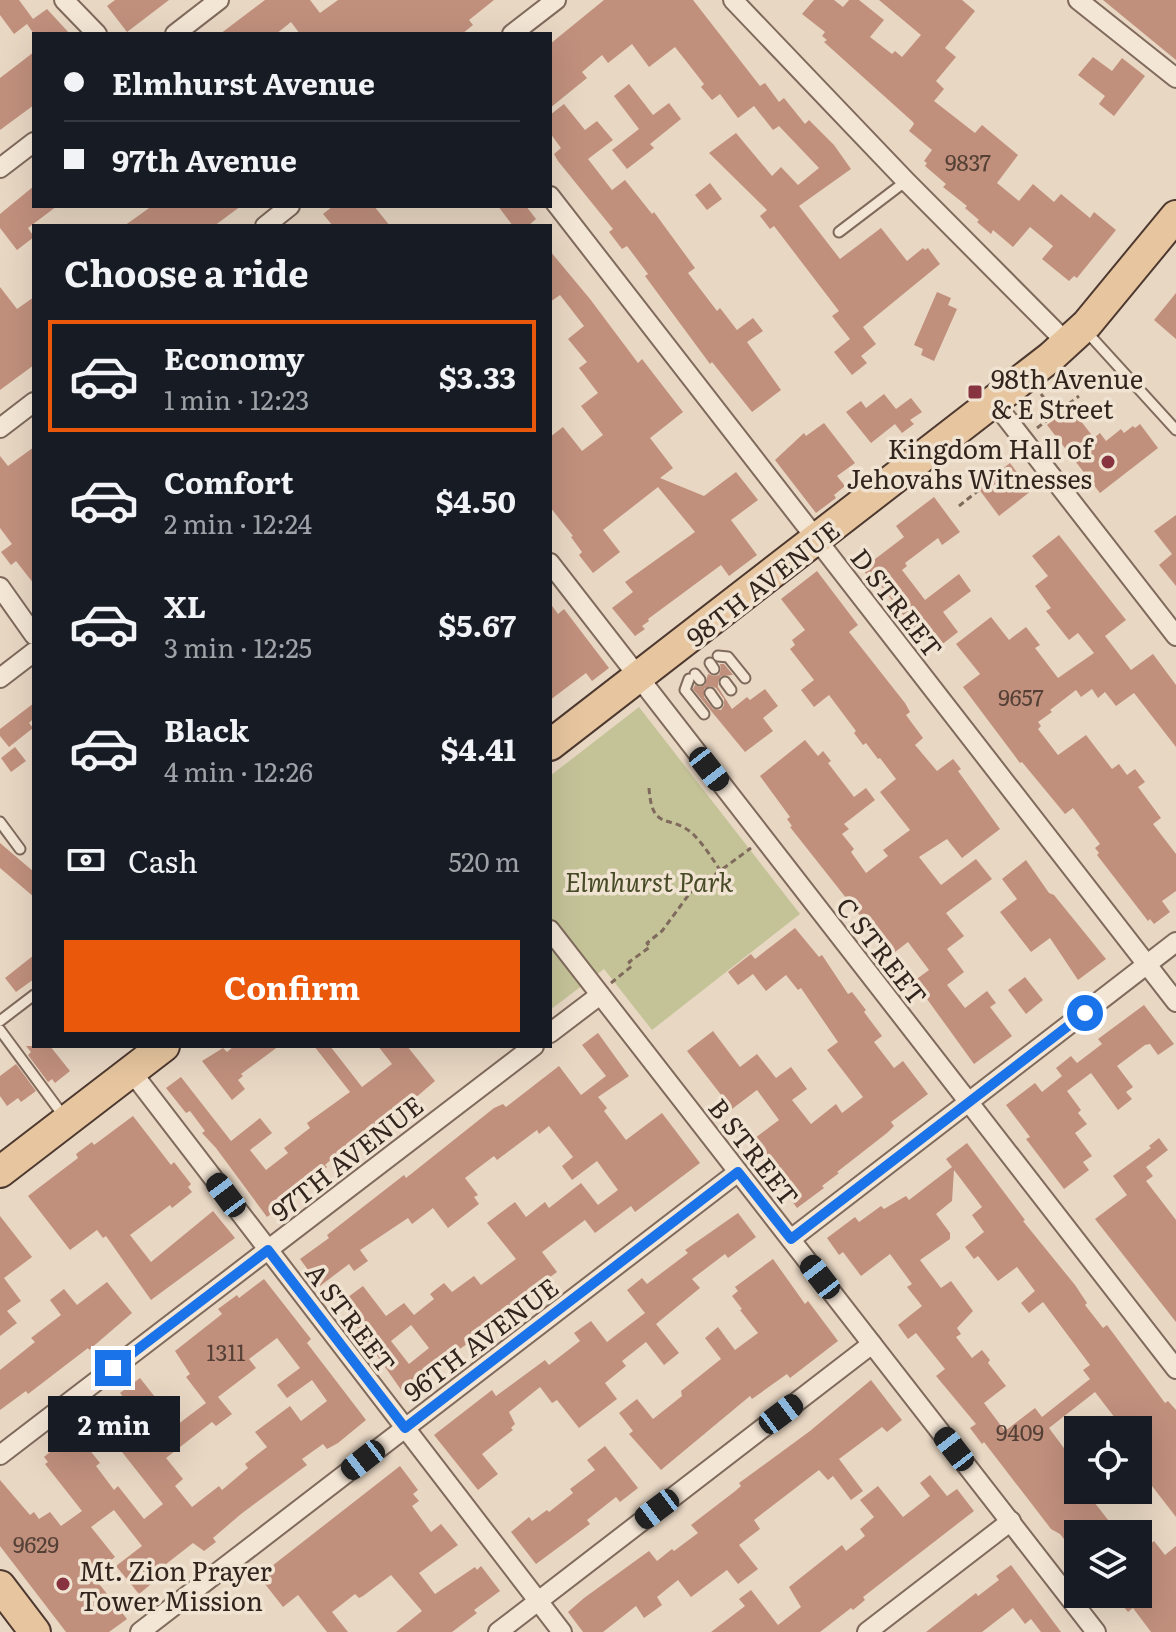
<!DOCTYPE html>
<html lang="en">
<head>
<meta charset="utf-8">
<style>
  :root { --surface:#171b24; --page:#20242c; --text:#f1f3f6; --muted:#9ea1a6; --line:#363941; --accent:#ea580c }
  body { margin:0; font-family:Literata,serif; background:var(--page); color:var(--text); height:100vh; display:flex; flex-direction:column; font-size:30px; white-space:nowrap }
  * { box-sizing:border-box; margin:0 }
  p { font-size:26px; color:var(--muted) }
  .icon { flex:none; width:44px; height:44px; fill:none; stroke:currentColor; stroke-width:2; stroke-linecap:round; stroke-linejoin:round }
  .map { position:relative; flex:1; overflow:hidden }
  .panel { position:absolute; left:32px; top:224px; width:520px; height:824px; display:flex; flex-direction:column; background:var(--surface); border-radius:0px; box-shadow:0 8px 32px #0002 }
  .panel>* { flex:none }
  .hud { position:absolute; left:32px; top:32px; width:520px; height:176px; border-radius:0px; box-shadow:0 8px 32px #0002; display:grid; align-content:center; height:176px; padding:0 32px; background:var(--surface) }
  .buttons { position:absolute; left:1064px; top:1416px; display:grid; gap:16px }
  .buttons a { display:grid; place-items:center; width:88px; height:88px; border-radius:0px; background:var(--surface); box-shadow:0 8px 32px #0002; font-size:40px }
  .end { position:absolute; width:36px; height:36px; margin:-18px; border:10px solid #1a73e8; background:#fff; box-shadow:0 0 0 4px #fff }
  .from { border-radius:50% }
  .bubble { position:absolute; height:56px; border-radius:0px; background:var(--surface); box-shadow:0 8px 32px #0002; font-size:26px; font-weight:700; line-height:56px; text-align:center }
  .car { position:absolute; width:24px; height:48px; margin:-24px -12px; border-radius:10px; box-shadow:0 0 6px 2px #0007; background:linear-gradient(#222 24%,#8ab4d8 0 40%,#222 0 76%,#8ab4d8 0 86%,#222 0) }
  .hud b { display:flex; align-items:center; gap:28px; height:76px; font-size:30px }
  .hud b+b { border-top:2px solid var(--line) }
  .hud i { width:20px; height:20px; background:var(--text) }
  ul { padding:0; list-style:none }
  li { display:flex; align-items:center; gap:24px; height:112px; margin:0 16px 12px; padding:0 16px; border:4px solid transparent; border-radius:0px }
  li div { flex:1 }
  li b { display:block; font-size:30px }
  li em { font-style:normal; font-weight:700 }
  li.on { border-color:var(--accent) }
  li>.icon { width:72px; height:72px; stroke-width:1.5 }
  h2 { padding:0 32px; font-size:36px; line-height:96px }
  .pay { display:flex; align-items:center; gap:20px; height:88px; padding:0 32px; font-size:30px }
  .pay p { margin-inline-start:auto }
  .cta { display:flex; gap:16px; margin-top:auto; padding:16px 32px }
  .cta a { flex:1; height:92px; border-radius:0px; background:var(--accent); color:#fff; font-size:32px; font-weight:700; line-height:92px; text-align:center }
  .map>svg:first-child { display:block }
  .green { fill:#c4c398 }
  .building { fill:#c1907d; fill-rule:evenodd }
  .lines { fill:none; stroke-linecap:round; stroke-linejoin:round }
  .lane-casing { stroke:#7f6a5c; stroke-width:13 }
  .street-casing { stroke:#7f6a5c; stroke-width:22 }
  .primary-casing { stroke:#4e3930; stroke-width:34 }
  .path { stroke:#7f6a5c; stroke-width:3; stroke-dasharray:6 4; stroke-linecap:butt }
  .lane { stroke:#f4e6d5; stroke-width:9 }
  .street { stroke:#f4e6d5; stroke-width:18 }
  .primary { stroke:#e7c69f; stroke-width:30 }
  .route { stroke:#1a73e8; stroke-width:10 }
  .poi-dot { fill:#873440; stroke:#f0e3d1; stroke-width:3 }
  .labels { text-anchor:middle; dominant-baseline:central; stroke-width:7; stroke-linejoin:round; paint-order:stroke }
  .number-label { font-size:22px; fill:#554036 }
  .poi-label { font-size:26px; fill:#31251e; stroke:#f0e3d1; text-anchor:start }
  .street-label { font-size:26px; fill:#31251e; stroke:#f0e3d1 }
  .park-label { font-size:26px; font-style:italic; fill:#474b27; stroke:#f0e3d1 }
</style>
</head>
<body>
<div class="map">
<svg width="1176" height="1632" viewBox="0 0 1176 1632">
  <rect width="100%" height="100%" fill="#e8d7c3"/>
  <polygon class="green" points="639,707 800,914 652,1030 604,969 550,1010 550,776"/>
  <g class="building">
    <polygon points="0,0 19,0 33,19 47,9 70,34 34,34 27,24 14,34 0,15"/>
    <polygon points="115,0 169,0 127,32 107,6"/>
    <polygon points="265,0 310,0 320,13 338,0 494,0 469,20 473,25 462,34 300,34 291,22 276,34 220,34"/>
    <polygon points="604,0 693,0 760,86 765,83 779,102 784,98 805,124 809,120 834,145 851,169 799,206 840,259 881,228 907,261 923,248 925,250 928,248 940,264 863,327 876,344 861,356 867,363 852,375 834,352 850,339 832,316 839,311 774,226 770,229 760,216 767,210 709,153 736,133 772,176 781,167 798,185 819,168 779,126 773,130 754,106 738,118 720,94 712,100 701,87 704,84 675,47 649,67 632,44 608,63 602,55 582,72 587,78 550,108 550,44"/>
    <polygon points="814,0 834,0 843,7 849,0 859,0 884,20 870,37 892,54 895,51 902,57 921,35 879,0 962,0 975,11 945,48 956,57 936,81 944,89 934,101 975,133 982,125 1018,155 997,183 1019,201 1033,184 1054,202 1061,194 1090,218 1094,212 1116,230 1077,278 1074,276 1069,281 1042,259 1053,246 1030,227 1013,247 993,230 991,234 977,222 979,220 965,208 967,206 943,187 946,184 925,166 927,163 924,161 932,150 909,131 914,124 913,122 824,42 827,40 822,36 825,32 802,14"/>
    <polygon points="1103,0 1176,0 1176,60"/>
    <polygon points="34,52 34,105 0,130 0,78"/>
    <polygon points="1093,57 1112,71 1122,58 1145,76 1114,116 1099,104 1105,96 1078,75"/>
    <polygon points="629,84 653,115 669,103 681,119 650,144 654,148 627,169 612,150 639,129 614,96"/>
    <polygon points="564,104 585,130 597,121 613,140 588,159 612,190 625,180 652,214 654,212 695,268 688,273 717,311 720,308 737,330 753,318 763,331 747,342 781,390 752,412 712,362 710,364 645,276 648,274 627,246 622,249 609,232 613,229 558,161 554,154 561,148 550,133 550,115"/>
    <polygon points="710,183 722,199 707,210 695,195"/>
    <polygon points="34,186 34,206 57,206 28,228 34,237 17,250 0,228 0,214"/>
    <polygon points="152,206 241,206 214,226 124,226"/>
    <polygon points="333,206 374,206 390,226 333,226 323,214"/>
    <polygon points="498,206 526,206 536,219 528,226 513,226"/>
    <polygon points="550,251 590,299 638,363 642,359 683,412 650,438 673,468 660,478 704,496 736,472 758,500 731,520 757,555 729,576 721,565 648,619 649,621 642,626 645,629 635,636 612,608 633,592 625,582 695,532 658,487 603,530 620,552 593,573 579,555 582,552 571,537 573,536 550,507 550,437 563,427 582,451 603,435 581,406 598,393 579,368 587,362 568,339 584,326 560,295 550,302"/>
    <polygon points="0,287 17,309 34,297 34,365 0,390"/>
    <polygon points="937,292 951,298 948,305 957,309 934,361 921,355 923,349 914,345"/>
    <polygon points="1176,293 1176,339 1154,320"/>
    <polygon points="884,394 896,409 911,398 922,412 910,420 914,424 902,433 895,424 871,443 846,412 861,401 866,408"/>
    <polygon points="1070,407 1094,438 1100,433 1106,441 1121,429 1124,433 1133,426 1135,428 1140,424 1158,448 1100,493 1047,425"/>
    <polygon points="824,423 855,463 837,476 845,486 834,495 836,498 816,513 775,460 804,433 806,436"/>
    <polygon points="34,447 34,584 16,561 11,565 1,552 12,544 0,528 0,456 8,466"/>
    <polygon points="1010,463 1031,491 999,516 978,488"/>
    <polygon points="934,497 960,532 942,545 938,538 905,563 907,566 902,570 925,600 959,574 971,591 943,612 958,632 936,649 918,626 914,629 881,586 878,588 862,569 904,537 896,526"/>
    <polygon points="1176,515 1176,586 1159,565 1172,554 1154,531"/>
    <polygon points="1059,535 1126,620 1105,636 1131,670 1153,654 1176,685 1176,747 1134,693 1116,706 1105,692 1098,698 1092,689 1081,697 1076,690 1050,710 1052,712 1038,722 1041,726 1038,729 1058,755 1086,735 1112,769 1119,764 1127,775 1135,769 1145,782 1138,787 1161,818 1153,824 1176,854 1176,891 1162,901 1170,912 1154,924 1150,919 1148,921 1097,855 1099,853 1095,848 1100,844 1073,808 1065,814 1022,762 1020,763 963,687 980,674 956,644 991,617 1009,640 1026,627 1040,645 1035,648 1058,678 1094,653 1078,633 1069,640 1046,611 1051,608 1035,586 1048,576 1032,556"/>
    <polygon points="817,571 858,625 849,632 905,703 910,712 906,715 923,738 915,745 937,771 953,759 961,769 958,771 1000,829 962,858 947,839 919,857 941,885 976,859 992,879 946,913 964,936 947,949 964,972 947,985 965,1008 987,991 996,1003 990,1007 1012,1036 974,1064 914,981 929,970 908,942 895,952 877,929 873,932 790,827 792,826 787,819 790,817 760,776 805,740 818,756 823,751 831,761 828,763 854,797 866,788 875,800 844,824 849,829 842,834 854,849 851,852 866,873 888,856 883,850 910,830 880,792 896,779 880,758 878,759 866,743 863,745 854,733 856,731 829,695 814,707 801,690 814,680 790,649 795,645 792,640 805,630 781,599"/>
    <polygon points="550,603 558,614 564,609 609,668 592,681 586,673 550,700"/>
    <path d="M720 664H724L733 675 721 676 718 682V687L732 709 747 697 750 700 765 689 778 706 763 718 773 731 745 752 693 689 695 685 700 687 705 685 708 674 714 676 719 675 721 669ZM710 686 716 688 724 699V705L721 710 713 709 704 697V689Z"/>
    <polygon points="34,703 34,718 29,723 33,728 9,747 0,736 0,729"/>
    <polygon points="15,747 26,761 11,772 1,758"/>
    <polygon points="0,843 34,872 34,897 0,868"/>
    <polygon points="1026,860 1049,893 1054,895 1106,959 1078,980 1050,938 1031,952 1000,912 1017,899 1002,879"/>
    <polygon points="795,928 819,957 822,955 848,994 852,992 866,1010 864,1012 882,1036 874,1042 894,1068 903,1061 928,1094 891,1122 894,1126 887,1133 837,1172 839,1173 822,1186 824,1188 797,1208 751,1145 757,1141 755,1138 779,1120 757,1090 732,1109 687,1051 713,1031 740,1067 757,1054 776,1078 791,1067 807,1089 792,1100 811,1124 836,1104 842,1113 863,1097 827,1050 838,1042 801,988 798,990 786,975 766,991 753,974 738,985 728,972 751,954 755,959"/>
    <polygon points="34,955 34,979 16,992 5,978"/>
    <polygon points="1025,977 1043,1000 1026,1014 1008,990"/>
    <polygon points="1144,1005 1174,1044 1158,1055 1150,1044 1145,1045 1117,1066 1133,1087 1126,1092 1132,1099 1118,1110 1091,1073 1067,1091 1081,1110 1078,1113 1087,1124 1075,1133 1092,1156 1083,1162 1089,1170 1064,1189 1026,1139 1030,1137 1006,1105 1035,1083 1042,1092 1062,1076 1056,1068 1071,1056 1077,1063 1102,1044 1098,1039"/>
    <path d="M598 1033 629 1076 598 1097 607 1108 604 1111 626 1140 662 1113 700 1163 635 1212 631 1206 595 1233 585 1220 542 1252 557 1272 483 1326 486 1331 429 1370 404 1394 340 1303 363 1286 386 1316 404 1303 414 1315 434 1299 430 1294 444 1283 452 1292 474 1276 481 1285 516 1259 487 1223 515 1202 526 1217 545 1202 549 1208 581 1183 598 1205 618 1190 597 1161 572 1180 562 1166 573 1157 549 1126 539 1134 537 1130 497 1160 494 1156 465 1178 478 1195 474 1197 479 1204 448 1228 433 1208 412 1224 408 1218 360 1250 368 1261 354 1271 349 1264 320 1286 300 1259 329 1238 327 1235 404 1175 406 1178 494 1108 503 1104 506 1107 559 1066 581 1095 606 1076 582 1045ZM411 1325 429 1348 409 1364 391 1341Z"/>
    <polygon points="26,1046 50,1046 70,1071 55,1083 52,1079 48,1082 28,1055 31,1052"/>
    <polygon points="234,1046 279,1046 241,1074 243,1076 238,1080 245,1089 232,1100 202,1061 223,1048 227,1052"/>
    <polygon points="314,1046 330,1046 362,1087 392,1064 378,1046 407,1046 435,1081 399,1112 396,1108 347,1145 325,1165 327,1167 308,1182 310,1185 267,1217 216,1148 202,1133 205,1131 190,1111 186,1113 166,1088 181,1077 231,1141 260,1118 272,1133 250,1150 266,1170 288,1153 284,1148 310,1128 307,1123 350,1092"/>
    <polygon points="16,1064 36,1091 21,1102 18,1098 7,1106 0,1096 0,1076"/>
    <polygon points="133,1116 171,1165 174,1162 191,1184 188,1187 192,1192 172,1208 170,1205 130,1235 151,1262 213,1211 235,1238 151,1300 106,1236 103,1238 97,1230 70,1250 28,1196 78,1158 76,1154 92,1142 94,1145"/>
    <polygon points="1159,1138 1168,1150 1146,1167 1153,1176 1146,1181 1176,1220 1176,1322 1095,1219 1127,1195 1113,1176 1151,1148 1149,1146"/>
    <path d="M967 1143 1025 1220 1023 1221 1075 1285 1087 1303 1085 1305 1103 1328 1107 1325 1165 1403 1168 1401 1176 1410V1517L1152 1486 1138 1497V1430H1100L1115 1418 1095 1392 1049 1428 1078 1467V1490L1089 1500 1091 1498 1119 1534H1078V1557L1060 1534 1051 1529 984 1442 982 1444 970 1428 976 1424 936 1376 945 1369 916 1333 908 1339 898 1325 922 1306 907 1287 912 1284 890 1254 861 1276 843 1252 839 1255 827 1238 855 1217 859 1222 881 1206 884 1209 906 1196 909 1200 952 1167 946 1159ZM954 1170 982 1207 972 1215 984 1232 965 1247 974 1259 978 1256 998 1281 1017 1267 1035 1291 1021 1303 1029 1313 1043 1302 1090 1365 1083 1370 1090 1379 1042 1417 1035 1408 1005 1431 984 1403 1006 1386 988 1363 990 1360 982 1350 972 1358 956 1337 961 1334 957 1328 973 1311 951 1281 941 1288 920 1260 950 1239V1233L936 1214 952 1201Z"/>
    <polygon points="738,1213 756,1237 728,1258 725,1254 692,1279 700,1288 656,1324 679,1353 664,1365 646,1342 622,1361 626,1366 605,1383 617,1399 579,1428 557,1400 552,1403 540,1387 509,1412 515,1424 511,1428 513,1430 482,1454 498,1474 478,1490 434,1435 492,1390 496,1396 545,1360 549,1365 580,1341 574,1333 591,1321 607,1342 645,1313 627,1290 642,1278 647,1284 688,1253 685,1250"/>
    <polygon points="0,1216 32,1257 4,1278 21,1301 7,1311 17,1323 0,1336"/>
    <polygon points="773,1259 805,1304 808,1301 838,1341 790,1378 787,1374 752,1399 750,1396 661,1470 629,1434 633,1431 619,1413 637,1399 653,1419 682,1396 681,1391 721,1359 705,1338 718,1327 735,1350 758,1333 740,1310 742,1309 732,1296 738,1291 735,1287"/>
    <path d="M264 1279 311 1339 307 1343 366 1420 338 1443 327 1449 323 1444 302 1459 307 1465 241 1514 213 1538 216 1542 204 1551 193 1543 152 1575 156 1580 139 1594 116 1566 142 1546 114 1510 91 1527 115 1557 92 1575 127 1619 109 1632H66L0 1546V1480L30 1515 34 1512 39 1519 50 1512 61 1526 82 1511 45 1464 48 1462 44 1457 51 1451 49 1448 73 1429 100 1463 96 1466 114 1490 118 1486 144 1519 163 1504 96 1419 124 1398 120 1393 140 1378 177 1425 206 1403 186 1377 190 1374 175 1351 222 1314 218 1309 237 1295 239 1298ZM277 1338 300 1368 277 1385 287 1398 312 1380 327 1401 301 1421 290 1406 255 1432 267 1447 245 1464 248 1468 222 1490 219 1486 192 1507 175 1486 183 1479 166 1458 212 1422 216 1426 232 1414 218 1397 256 1368 249 1359Z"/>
    <polygon points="107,1282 132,1313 89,1350 88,1348 28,1394 26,1391 0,1410 0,1370 35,1342 31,1338 61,1315 50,1300 64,1289 77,1305"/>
    <polygon points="871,1380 902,1420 887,1432 882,1427 839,1459 863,1491 851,1500 833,1476 828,1480 819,1470 754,1520 760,1529 739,1545 758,1569 738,1584 727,1570 691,1597 678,1580 657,1597 662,1605 644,1618 636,1606 603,1632 583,1632 568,1612 584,1598 649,1551 657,1561 672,1549 674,1551 698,1533 691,1525 734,1492 741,1486 739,1483 810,1431"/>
    <polygon points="605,1446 638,1488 620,1502 616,1497 587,1520 590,1524 536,1564 511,1532 529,1517 532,1521 547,1510 549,1512 573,1493 570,1489 595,1470 587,1460"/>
    <polygon points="400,1466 418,1490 413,1494 419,1501 412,1506 431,1532 441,1524 458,1545 419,1573 435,1594 475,1567 477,1570 481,1566 500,1591 474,1610 477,1613 452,1632 396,1632 422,1611 391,1575 363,1596 359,1598 355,1594 332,1612 348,1632 327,1632 298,1595 283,1607 265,1584 269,1581 263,1573"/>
    <polygon points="930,1475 947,1496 957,1489 974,1511 863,1597 865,1600 853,1610 851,1608 820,1632 711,1632 745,1606 739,1599 751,1590 778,1625 801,1607 789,1587 842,1545 846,1551 865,1536 860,1529 874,1517 860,1500 878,1486 903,1517 930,1496 920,1483"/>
    <polygon points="1154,1541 1165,1555 1176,1546 1176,1632 1151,1632 1133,1608 1128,1612 1113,1594 1138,1594 1138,1554"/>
    <polygon points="1011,1565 1061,1632 1041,1632 1031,1619 1025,1624 1013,1608 982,1632 926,1632 976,1593 978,1596 999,1580 996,1576"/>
  </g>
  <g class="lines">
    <defs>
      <g id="lane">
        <polyline points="839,232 906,181"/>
        <polyline points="1085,330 1176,430"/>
        <polyline points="718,656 728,657 745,678"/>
        <polyline points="710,663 714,669"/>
        <polyline points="695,674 700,680"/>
        <polyline points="689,679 685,690 704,714"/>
        <polyline points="725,682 731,690"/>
        <polyline points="710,693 717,703"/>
        <polyline points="0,822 20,849"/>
        <polyline points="0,1021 34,995"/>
        <polyline points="0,1030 65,1118"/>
      </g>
      <g id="street">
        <polyline points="64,0 97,34"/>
        <polyline points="733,0 906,181 1067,343"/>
        <polyline points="1078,0 1176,78"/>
        <polyline points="175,34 219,0"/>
        <polyline points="512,34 556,0"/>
        <polyline points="0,168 34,142"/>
        <polyline points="550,196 1176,1002"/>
        <polyline points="265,226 290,206"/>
        <polyline points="994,402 1176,636"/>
        <polyline points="0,428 34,402"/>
        <polyline points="550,563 1176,1369"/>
        <polyline points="0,587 34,635"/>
        <polyline points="0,678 34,652"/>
        <polyline points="550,930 1096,1632"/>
        <polyline points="550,1033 600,995"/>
        <polyline points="131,1071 562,1632"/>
        <polyline points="791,1239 1176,942"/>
        <polyline points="0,1455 534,1046"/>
        <polyline points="140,1632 738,1172"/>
        <polyline points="498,1632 872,1344"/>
        <polyline points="867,1632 1011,1521"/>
      </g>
      <g id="primary">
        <polyline points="550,745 1051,357 1087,324 1176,216"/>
        <polyline points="0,1172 164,1046"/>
        <polyline points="0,1586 35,1632"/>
      </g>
    </defs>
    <use href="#lane" class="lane-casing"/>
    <use href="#street" class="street-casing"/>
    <use href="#primary" class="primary-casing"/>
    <g class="path">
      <polyline points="1041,394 1056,413"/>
      <polyline points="1037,428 1079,396"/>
      <polyline points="974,468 985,482"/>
      <polyline points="959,506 979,490"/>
      <path d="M649 788C652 833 670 813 693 834 703 844 712 858 720 870"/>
      <polyline points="680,881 690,893"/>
      <polyline points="611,983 632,966 629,962 650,947 647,943 662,931 690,893 751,848"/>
    </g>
    <use href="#lane" class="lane"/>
    <use href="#street" class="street"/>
    <use href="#primary" class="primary"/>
  </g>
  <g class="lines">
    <polyline class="route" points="113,1368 268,1250 405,1428 738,1172 791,1239 1085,1013"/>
  </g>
  <g class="poi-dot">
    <rect x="967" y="384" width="16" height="16" rx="4"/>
    <circle cx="1108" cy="462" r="8"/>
    <circle cx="63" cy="1584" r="8"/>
  </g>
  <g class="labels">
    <g class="number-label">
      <text x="968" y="161">9837</text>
      <text x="1021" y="696">9657</text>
      <text x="226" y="1351">1311</text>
      <text x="1020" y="1431">9409</text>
      <text x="36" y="1543">9629</text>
    </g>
    <g class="poi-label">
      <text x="991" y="377">98th Avenue<tspan x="991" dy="30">&amp; E Street</tspan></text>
      <text x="1092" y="447" text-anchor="end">Kingdom Hall of<tspan x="1092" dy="30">Jehovahs Witnesses</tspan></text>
      <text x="79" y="1569">Mt. Zion Prayer<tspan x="79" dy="30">Tower Mission</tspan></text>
    </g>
    <g class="street-label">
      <text transform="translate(762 582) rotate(-38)">98TH AVENUE</text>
      <text transform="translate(898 602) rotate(52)">D STREET</text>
      <text transform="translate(883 950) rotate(52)">C STREET</text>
      <text transform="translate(755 1151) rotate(52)">B STREET</text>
      <text transform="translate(346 1157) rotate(-38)">97TH AVENUE</text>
      <text transform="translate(352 1317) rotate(53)">A STREET</text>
      <text transform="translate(480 1338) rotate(-37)">96TH AVENUE</text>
    </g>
    <g class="park-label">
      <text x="649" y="880">Elmhurst Park</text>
    </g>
  </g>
</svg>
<div class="buttons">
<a><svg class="icon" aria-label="locate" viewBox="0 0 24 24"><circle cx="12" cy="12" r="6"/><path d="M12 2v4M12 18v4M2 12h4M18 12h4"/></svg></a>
<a><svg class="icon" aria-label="layers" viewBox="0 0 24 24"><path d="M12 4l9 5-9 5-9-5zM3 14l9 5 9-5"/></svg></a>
</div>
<i class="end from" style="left:1085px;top:1013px"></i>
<i class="end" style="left:113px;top:1368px"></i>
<div class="bubble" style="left:48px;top:1396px;width:132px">2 min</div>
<i class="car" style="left:709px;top:769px;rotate:142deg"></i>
<i class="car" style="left:226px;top:1195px;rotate:323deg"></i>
<i class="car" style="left:820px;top:1277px;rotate:322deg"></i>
<i class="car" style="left:781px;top:1414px;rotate:53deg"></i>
<i class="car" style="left:954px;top:1449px;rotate:322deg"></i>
<i class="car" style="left:363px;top:1460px;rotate:232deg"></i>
<i class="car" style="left:657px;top:1509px;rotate:233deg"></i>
<div class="hud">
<b><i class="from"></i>Elmhurst Avenue</b>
<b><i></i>97th Avenue</b>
</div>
<section class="panel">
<h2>Choose a ride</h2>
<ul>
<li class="on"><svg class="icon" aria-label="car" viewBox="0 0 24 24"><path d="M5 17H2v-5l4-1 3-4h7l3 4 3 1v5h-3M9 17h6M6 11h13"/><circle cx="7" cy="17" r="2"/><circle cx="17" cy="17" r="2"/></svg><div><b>Economy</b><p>1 min · 12:23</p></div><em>$3.33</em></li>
<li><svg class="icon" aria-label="car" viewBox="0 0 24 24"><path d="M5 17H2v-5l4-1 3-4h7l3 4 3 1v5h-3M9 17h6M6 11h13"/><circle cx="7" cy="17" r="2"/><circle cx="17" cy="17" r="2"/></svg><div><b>Comfort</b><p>2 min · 12:24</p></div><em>$4.50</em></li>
<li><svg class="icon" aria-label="car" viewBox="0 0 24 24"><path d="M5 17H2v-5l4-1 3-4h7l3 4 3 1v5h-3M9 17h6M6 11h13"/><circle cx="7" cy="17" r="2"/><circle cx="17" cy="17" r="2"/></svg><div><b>XL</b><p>3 min · 12:25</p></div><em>$5.67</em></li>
<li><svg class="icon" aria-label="car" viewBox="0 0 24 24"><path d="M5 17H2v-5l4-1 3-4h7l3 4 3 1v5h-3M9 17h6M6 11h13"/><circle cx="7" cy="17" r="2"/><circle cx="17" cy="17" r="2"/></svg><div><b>Black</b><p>4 min · 12:26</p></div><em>$4.41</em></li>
</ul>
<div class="pay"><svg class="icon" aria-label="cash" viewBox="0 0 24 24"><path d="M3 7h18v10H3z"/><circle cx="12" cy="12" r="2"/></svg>Cash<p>520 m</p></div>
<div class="cta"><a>Confirm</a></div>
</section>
</div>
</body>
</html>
